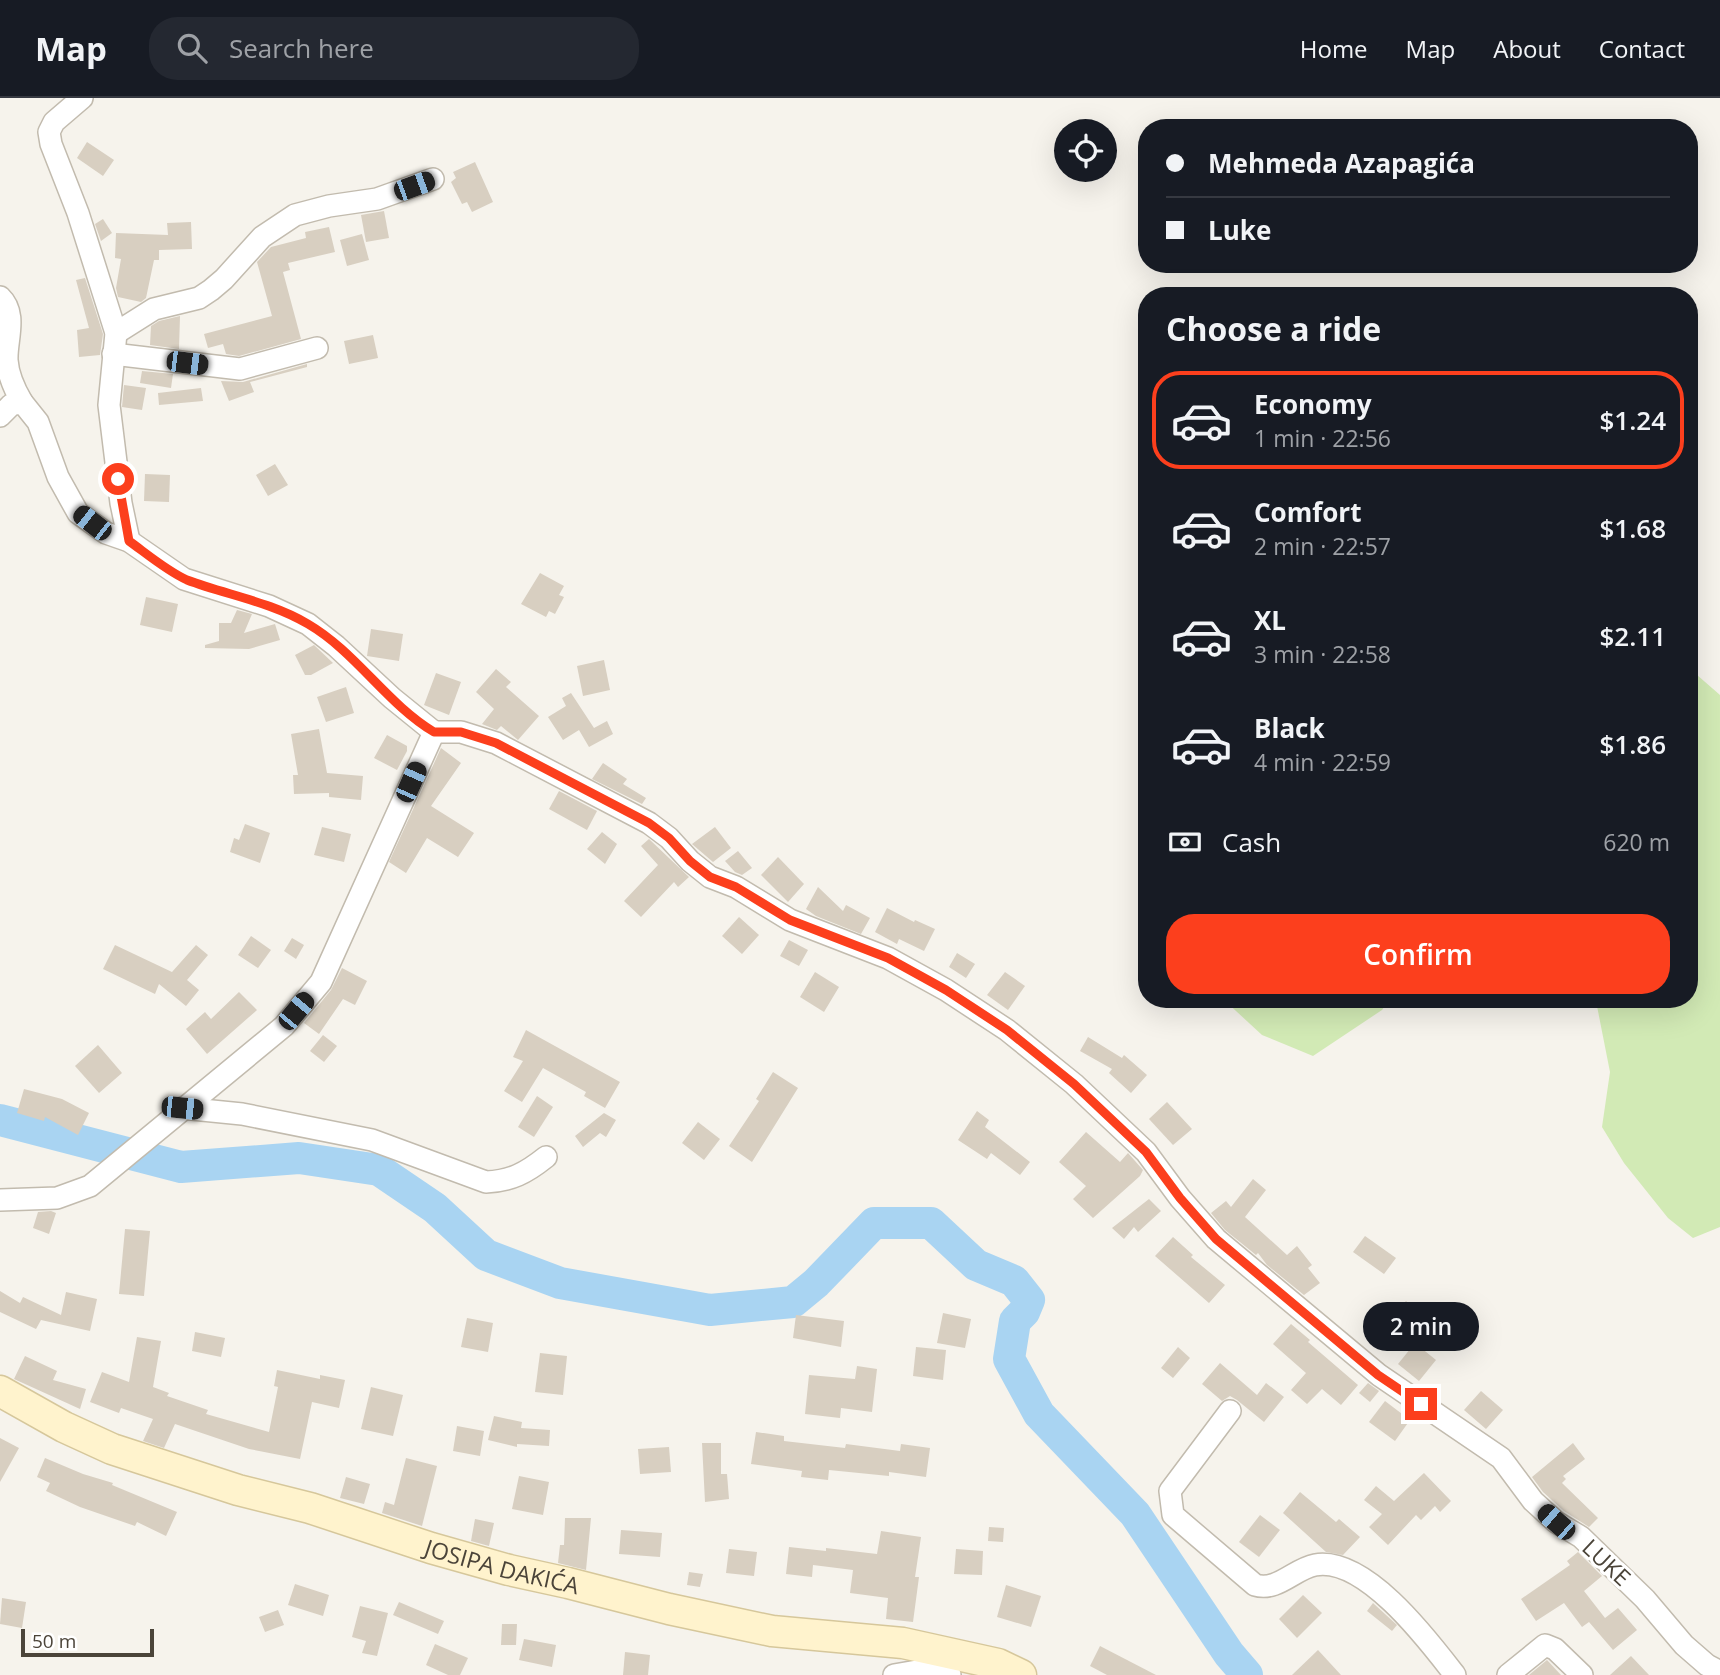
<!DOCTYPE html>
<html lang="en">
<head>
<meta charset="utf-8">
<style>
  :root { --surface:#171b24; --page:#242831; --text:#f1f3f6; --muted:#9ea1a6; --line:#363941; --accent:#fc3f1d }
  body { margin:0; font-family:"Open Sans",sans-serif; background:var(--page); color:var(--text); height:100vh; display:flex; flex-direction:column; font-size:26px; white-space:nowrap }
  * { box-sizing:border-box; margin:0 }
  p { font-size:23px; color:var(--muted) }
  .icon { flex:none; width:38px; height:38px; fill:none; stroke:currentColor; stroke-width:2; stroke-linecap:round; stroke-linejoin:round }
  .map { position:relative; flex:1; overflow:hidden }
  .sheet { position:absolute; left:1138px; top:189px; width:560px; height:721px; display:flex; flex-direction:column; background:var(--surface); border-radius:28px; box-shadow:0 7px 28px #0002 }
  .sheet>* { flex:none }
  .banner { position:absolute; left:1138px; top:21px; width:560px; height:154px; border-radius:28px; box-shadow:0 7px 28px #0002; display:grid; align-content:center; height:154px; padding:0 28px; background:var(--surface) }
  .fabs { position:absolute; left:1054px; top:21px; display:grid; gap:14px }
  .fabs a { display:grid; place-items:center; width:63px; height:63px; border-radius:50%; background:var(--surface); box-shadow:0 7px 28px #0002; font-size:35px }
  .scale { position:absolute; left:21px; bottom:18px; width:133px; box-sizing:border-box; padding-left:7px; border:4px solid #4b4439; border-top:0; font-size:19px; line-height:24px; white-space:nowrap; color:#4b4439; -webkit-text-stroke:5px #fff; paint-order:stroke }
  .end { position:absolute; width:32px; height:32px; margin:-16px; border:9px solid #fc3f1d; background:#fff; box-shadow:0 0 0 4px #fff }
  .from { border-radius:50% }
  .bubble { position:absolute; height:49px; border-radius:24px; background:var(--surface); box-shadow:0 7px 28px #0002; font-size:23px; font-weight:600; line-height:49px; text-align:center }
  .car { position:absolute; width:21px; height:42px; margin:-21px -10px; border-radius:9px; box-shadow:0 0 5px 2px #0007; background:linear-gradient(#222 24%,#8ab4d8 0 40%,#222 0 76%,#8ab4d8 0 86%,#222 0) }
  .banner b { display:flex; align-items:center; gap:24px; height:66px; font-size:26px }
  .banner b+b { border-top:2px solid var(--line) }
  .banner i { width:18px; height:18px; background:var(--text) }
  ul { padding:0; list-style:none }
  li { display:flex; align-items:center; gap:21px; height:98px; margin:0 14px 10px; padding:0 14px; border:4px solid transparent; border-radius:28px }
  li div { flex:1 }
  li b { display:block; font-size:26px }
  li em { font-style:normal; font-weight:600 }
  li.on { border-color:var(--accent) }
  li>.icon { width:63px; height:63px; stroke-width:1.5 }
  h2 { padding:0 28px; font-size:32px; line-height:84px }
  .pay { display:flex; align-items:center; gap:18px; height:77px; padding:0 28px; font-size:26px }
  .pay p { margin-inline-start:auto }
  .button { display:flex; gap:14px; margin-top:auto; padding:14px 28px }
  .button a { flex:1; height:80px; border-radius:28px; background:var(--accent); color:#fff; font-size:28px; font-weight:600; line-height:80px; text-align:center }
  header { display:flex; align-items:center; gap:42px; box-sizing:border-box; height:98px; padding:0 35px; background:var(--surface); border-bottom:2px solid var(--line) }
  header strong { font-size:33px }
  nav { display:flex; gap:38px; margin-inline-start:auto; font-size:24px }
  .search { width:490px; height:63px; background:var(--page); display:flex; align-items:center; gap:18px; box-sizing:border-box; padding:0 24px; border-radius:28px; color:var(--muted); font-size:26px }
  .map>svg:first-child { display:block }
  .green { fill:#d2eab5 }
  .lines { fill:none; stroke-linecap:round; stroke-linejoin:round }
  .river { stroke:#a9d4f2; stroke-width:32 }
  .building { fill:#d8cfc1 }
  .minor-casing { stroke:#c2bbae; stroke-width:24 }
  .secondary-casing { stroke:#d6c79b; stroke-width:33 }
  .minor { stroke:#fff; stroke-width:21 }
  .secondary { stroke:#fff3cd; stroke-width:30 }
  .route { stroke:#fc3f1d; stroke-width:9 }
  .labels { text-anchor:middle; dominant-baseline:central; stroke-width:6; stroke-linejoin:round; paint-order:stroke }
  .street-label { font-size:23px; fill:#4b4439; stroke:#fff }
</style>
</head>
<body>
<header>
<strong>Map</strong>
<div class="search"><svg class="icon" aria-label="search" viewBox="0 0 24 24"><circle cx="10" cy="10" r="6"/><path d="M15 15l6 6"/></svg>Search here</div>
<nav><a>Home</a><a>Map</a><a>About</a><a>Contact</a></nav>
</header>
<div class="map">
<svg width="1720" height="1577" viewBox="0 0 1720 1577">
  <rect width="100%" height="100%" fill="#f6f3ec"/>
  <g class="green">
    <polygon points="1689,570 1720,597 1720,1129 1693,1140 1668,1120 1624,1065 1602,1029 1610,974 1596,903 1599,901 1689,901"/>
    <polygon points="1223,901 1390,901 1382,912 1313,958 1262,937"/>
  </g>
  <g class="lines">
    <polyline class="river" points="0,1022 181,1069 299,1060 379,1072 435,1110 486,1157 560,1185 710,1212 793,1204 816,1185 874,1125 931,1125 976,1167 1014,1183 1029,1202 1024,1214 1015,1223 1009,1261 1039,1316 1135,1416 1229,1556 1247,1577"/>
  </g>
  <g class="building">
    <polygon points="87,44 114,62 103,78 77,60"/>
    <polygon points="475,64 493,104 472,114 467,104 462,106 451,84 456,80 453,74"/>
    <polygon points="384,113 389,140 366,144 361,117"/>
    <polygon points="103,121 112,135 101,143 95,126"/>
    <polygon points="191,124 192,151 159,152 159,162 154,162 146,200 141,204 118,199 116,190 121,161 115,160 116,135 168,137 167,125"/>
    <polygon points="329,129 335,154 288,165 290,172 283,174 301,241 239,258 226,256 223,246 208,250 204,236 272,218 257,164 271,149 306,140 305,134"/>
    <polygon points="362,136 369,162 347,168 340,142"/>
    <polygon points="85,180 103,236 100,257 79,259 77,232 89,230 76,182"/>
    <polygon points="180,218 179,251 150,247 151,228 159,223"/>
    <polygon points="373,237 378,260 349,266 344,243"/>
    <polygon points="307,266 307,269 250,284 254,294 229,303 221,283 243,284"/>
    <polygon points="142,273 173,276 171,290 140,285"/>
    <polygon points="124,287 146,290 142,312 122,309"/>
    <polygon points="201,290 203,303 159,307 158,295"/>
    <polygon points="275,366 288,387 268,398 256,377"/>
    <polygon points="145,376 170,377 169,404 144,403"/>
    <polygon points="540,475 564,488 559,497 564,499 555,516 549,513 546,519 521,506"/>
    <polygon points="146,499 178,506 172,534 140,527"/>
    <polygon points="237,512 252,516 244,535 275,526 280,542 249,551 205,550 205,547 219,543 219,525 231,525"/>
    <polygon points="371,531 403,536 399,563 367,558"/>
    <polygon points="314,547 333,565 311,577 305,577 295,557"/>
    <polygon points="604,562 610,592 583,598 577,568"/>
    <polygon points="496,571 511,584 506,589 539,618 518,642 501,628 497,632 482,626 494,611 476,594"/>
    <polygon points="436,575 461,584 449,617 424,607"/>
    <polygon points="346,589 354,615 326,624 317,599"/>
    <polygon points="571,595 594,630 607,623 613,636 589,649 579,632 563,642 548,619 566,608 562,600"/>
    <polygon points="319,631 327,675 363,678 361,702 329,699 329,695 294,696 293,677 298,677 291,636"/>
    <polygon points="387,637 407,648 407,653 397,672 374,660"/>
    <polygon points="441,650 461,665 431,708 474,735 458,759 427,740 406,775 389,764"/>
    <polygon points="603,665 627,681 623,686 646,700 642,706 592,681"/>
    <polygon points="559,693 597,713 587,732 549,711"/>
    <polygon points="245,726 270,735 260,765 230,754 234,740 239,742"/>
    <polygon points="322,729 351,736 344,764 314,757"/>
    <polygon points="715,729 731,750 713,764 692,746"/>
    <polygon points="602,734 617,746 605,766 587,751"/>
    <polygon points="649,741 689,779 678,789 674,784 641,819 624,803 658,767 641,748"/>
    <polygon points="738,753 752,770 742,777 735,774 725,763"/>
    <polygon points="778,759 804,786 788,804 761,777"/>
    <polygon points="818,789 843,813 846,807 870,820 861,836 816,818 806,811"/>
    <polygon points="887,810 914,824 915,822 935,831 924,853 899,841 897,846 875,834"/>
    <polygon points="739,819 759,837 742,856 722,838"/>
    <polygon points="251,838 271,852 258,870 238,857"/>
    <polygon points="292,840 304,847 296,861 284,853"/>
    <polygon points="789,842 808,852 799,868 780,858"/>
    <polygon points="115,847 172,874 196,847 208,857 187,882 199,892 186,908 159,886 155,896 103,871"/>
    <polygon points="957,855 975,866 966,880 949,869"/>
    <polygon points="342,870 367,883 355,907 343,901 319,936 304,925 331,892"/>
    <polygon points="815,874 839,889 824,914 800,899"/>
    <polygon points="1005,874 1025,888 1008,912 987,897"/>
    <polygon points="239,894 257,912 207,956 186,931 205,914 211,921"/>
    <polygon points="526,932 620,984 605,1010 584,998 586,994 543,970 522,1004 504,993 523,963 513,959"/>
    <polygon points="323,937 337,948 324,964 310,953"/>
    <polygon points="1088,939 1122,960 1124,957 1147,977 1131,995 1109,975 1112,971 1080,953"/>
    <polygon points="98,947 122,975 99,995 75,968"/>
    <polygon points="773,974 798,990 752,1064 729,1048 759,1003 756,1001"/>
    <polygon points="24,991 62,1001 89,1015 78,1037 45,1019 44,1023 17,1015"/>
    <polygon points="537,998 553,1009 534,1039 518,1029"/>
    <polygon points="1167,1004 1192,1031 1173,1047 1149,1021"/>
    <polygon points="977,1013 989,1022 985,1029 1030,1064 1020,1077 991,1055 987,1061 958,1042"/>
    <polygon points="604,1015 616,1022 606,1039 600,1035 583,1049 575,1038"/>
    <polygon points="698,1024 720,1041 704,1062 682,1045"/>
    <polygon points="1086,1034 1120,1064 1128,1055 1143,1072 1140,1078 1093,1120 1073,1101 1086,1088 1059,1064"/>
    <polygon points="1253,1081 1266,1092 1245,1119 1287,1157 1297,1148 1312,1167 1308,1170 1320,1185 1304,1197 1267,1167 1258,1155 1256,1157 1225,1132 1211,1115 1226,1103 1231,1109"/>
    <polygon points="1149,1101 1161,1113 1138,1134 1134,1129 1124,1141 1112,1130"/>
    <polygon points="51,1113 56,1115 49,1136 33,1130 38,1114"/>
    <polygon points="125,1131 150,1133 144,1198 119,1196"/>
    <polygon points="1365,1138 1396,1160 1384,1176 1353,1154"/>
    <polygon points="1173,1139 1193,1157 1191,1159 1225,1187 1209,1205 1155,1158"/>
    <polygon points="0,1193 20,1205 23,1199 61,1217 66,1194 97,1201 90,1233 41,1222 36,1231 0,1214"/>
    <polygon points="1406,1203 1425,1221 1404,1243 1385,1224"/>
    <polygon points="943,1215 971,1221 965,1250 937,1245"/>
    <polygon points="796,1217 844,1223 841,1249 793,1240"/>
    <polygon points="467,1220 493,1225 488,1254 461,1249"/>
    <polygon points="1291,1226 1310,1242 1308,1244 1358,1287 1341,1307 1322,1291 1307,1306 1291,1292 1306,1275 1273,1246"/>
    <polygon points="195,1234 225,1240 221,1259 192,1253"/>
    <polygon points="137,1239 161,1243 153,1289 169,1295 167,1298 208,1312 206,1316 269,1334 278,1289 274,1288 277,1272 320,1281 320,1277 345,1282 339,1310 312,1304 300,1361 249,1351 175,1326 164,1350 143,1343 153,1321 121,1310 119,1315 90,1304 102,1274 129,1284"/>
    <polygon points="1415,1245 1436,1262 1419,1283 1398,1266"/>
    <polygon points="916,1249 946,1252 943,1282 913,1278"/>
    <polygon points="1178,1249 1190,1260 1173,1280 1161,1270"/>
    <polygon points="540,1255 567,1258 563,1297 535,1294"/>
    <polygon points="25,1258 57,1273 53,1282 86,1291 80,1311 14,1281"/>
    <polygon points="1220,1265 1257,1297 1266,1285 1284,1299 1264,1324 1237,1302 1230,1298 1222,1303 1202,1286"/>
    <polygon points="857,1268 877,1271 872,1314 841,1310 840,1320 805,1316 809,1277 855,1281"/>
    <polygon points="1368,1285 1379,1293 1370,1304 1359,1295"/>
    <polygon points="371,1289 403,1297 393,1338 361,1331"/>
    <polygon points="1481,1293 1503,1312 1486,1331 1464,1312"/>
    <polygon points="1385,1303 1410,1322 1395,1343 1369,1324"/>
    <polygon points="494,1318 522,1324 521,1330 550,1332 549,1348 517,1346 517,1349 488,1342"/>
    <polygon points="457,1328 484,1333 480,1358 453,1353"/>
    <polygon points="756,1334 784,1338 784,1343 845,1350 846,1346 900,1353 901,1346 930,1350 926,1379 889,1374 889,1378 829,1372 828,1382 801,1379 802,1373 751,1366"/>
    <polygon points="0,1340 19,1350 0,1384"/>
    <polygon points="702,1345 721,1345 721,1376 727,1376 729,1401 705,1404"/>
    <polygon points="1573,1345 1585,1361 1563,1378 1566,1381 1562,1385 1598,1420 1589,1429 1564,1413 1543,1394 1532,1379"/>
    <polygon points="669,1349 671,1374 640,1376 638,1351"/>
    <polygon points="45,1360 83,1376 113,1385 112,1387 177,1414 166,1438 137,1424 135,1428 80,1409 46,1393 50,1385 37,1379"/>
    <polygon points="406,1360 437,1368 422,1428 382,1415 385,1404 394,1407"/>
    <polygon points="1424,1375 1451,1403 1440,1414 1435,1408 1421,1422 1416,1417 1388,1447 1369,1429 1382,1416 1364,1402 1376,1388 1394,1403"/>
    <polygon points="519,1378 549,1384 543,1417 512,1411"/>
    <polygon points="346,1379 370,1386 364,1406 340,1400"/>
    <polygon points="1300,1394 1336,1424 1339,1421 1360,1439 1343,1457 1326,1454 1283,1415"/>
    <polygon points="1260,1417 1280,1432 1259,1459 1239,1444"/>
    <polygon points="565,1420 591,1420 586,1472 558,1465 560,1447 564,1447"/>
    <polygon points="475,1421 494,1425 489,1448 471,1443"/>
    <polygon points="989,1429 1004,1430 1003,1444 988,1443"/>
    <polygon points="621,1432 662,1435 660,1459 619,1456"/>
    <polygon points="881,1433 921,1439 915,1479 919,1479 913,1524 886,1521 888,1500 850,1495 853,1472 813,1467 812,1479 786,1476 789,1449 826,1453 826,1450 877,1456"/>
    <polygon points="729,1451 757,1454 754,1478 726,1475"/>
    <polygon points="956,1451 983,1453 982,1477 954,1476"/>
    <polygon points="1578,1454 1602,1478 1584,1493 1605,1520 1618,1510 1637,1532 1613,1552 1589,1524 1582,1529 1564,1505 1536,1523 1521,1501 1570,1467 1567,1463"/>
    <polygon points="689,1474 703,1476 700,1489 687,1487"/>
    <polygon points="295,1486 329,1497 323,1518 288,1507"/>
    <polygon points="1006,1487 1041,1498 1031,1529 997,1519"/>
    <polygon points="1303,1497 1322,1515 1297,1540 1279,1521"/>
    <polygon points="2,1500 26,1504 22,1530 0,1526"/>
    <polygon points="399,1504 444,1523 438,1536 393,1517"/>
    <polygon points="1373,1505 1397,1527 1392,1533 1367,1513"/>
    <polygon points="360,1508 388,1515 377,1558 362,1555 366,1543 352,1539"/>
    <polygon points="278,1512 284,1527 265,1534 259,1519"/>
    <polygon points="502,1526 517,1526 516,1547 501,1547"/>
    <polygon points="524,1541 556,1547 552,1569 519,1562"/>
    <polygon points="435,1546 468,1560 460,1577 448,1577 426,1567"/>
    <polygon points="1100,1548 1156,1577 1107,1577 1090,1568"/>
    <polygon points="1318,1552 1341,1577 1292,1577"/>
    <polygon points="625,1554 650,1557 648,1577 623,1577"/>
    <polygon points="1631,1558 1649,1577 1610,1577"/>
    <polygon points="1547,1562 1561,1577 1529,1577"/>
  </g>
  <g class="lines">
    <defs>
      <g id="minor">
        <polyline points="82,0 54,24 49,34 51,46 78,115 116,235 109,307 121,405 129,443"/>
        <path d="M0 199C18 216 6 242 7 262 8 277 15 292 22 304"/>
        <polyline points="116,235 154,211 199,200 211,192 224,181 262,139 295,117 329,108 377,101 433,81"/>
        <polyline points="113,256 240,271 317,250"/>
        <polyline points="0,318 11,307 22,304 38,324 58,379 78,415 106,435 129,443 184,481 269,508 308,526 336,548 392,600 434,634"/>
        <polyline points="434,634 461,634 496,645 649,725 669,740 690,763 710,779 736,789 790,822 888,860 946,892 1007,932 1074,986 1146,1054 1180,1100 1216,1141 1379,1277 1501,1360 1533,1403 1556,1424 1581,1439 1645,1501 1684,1547 1707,1567 1720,1574"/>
        <path d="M182 1010 242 1016 372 1042 486 1084C511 1083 526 1075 546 1059"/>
        <polyline points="0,1102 57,1100 90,1088 284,928 321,884 434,634"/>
        <path d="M1230 1313 1170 1393 1173 1417 1255 1487C1277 1494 1294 1471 1315 1467 1365 1458 1428 1542 1455 1577"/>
        <polyline points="894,1577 917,1573 950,1577"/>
        <polyline points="1508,1577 1545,1547 1555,1551 1582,1577"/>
      </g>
      <g id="secondary">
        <path id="s1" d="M0 1293 64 1329 112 1351 238 1392 310 1410 431 1450 509 1472 568 1485 669 1511 772 1533 903 1545 998 1566 1021 1577"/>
      </g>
    </defs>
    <use href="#minor" class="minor-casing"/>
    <use href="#secondary" class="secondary-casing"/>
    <use href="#minor" class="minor"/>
    <use href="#secondary" class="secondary"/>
  </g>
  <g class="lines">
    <path class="route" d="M118 381 129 443C147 456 167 473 187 482 227 497 271 504 308 526 356 554 387 606 434 634H461L496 645 649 725 669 740 690 763 710 779 736 789 790 822 888 860 946 892 1007 932 1074 986 1146 1054 1180 1100 1216 1141 1378 1277 1421 1306"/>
  </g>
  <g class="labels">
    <g class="street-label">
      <text transform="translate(1607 1464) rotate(43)">LUKE</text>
      <text stroke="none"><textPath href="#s1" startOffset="534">JOSIPA DAKIĆA</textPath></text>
    </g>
  </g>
</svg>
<div class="fabs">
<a><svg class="icon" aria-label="locate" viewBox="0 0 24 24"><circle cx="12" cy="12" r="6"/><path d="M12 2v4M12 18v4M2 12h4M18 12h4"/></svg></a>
</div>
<div class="scale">50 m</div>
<i class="end from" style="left:118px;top:381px"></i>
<i class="end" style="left:1421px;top:1306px"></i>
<div class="bubble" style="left:1363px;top:1204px;width:116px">2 min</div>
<i class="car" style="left:414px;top:88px;rotate:70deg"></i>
<i class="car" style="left:187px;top:265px;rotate:97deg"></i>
<i class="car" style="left:92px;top:425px;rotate:308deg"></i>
<i class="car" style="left:411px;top:684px;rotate:24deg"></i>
<i class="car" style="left:296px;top:913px;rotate:40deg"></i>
<i class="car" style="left:182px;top:1010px;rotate:96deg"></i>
<i class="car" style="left:1556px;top:1424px;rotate:311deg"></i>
<div class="banner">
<b><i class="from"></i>Mehmeda Azapagića</b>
<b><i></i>Luke</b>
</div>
<section class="sheet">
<h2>Choose a ride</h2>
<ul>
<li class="on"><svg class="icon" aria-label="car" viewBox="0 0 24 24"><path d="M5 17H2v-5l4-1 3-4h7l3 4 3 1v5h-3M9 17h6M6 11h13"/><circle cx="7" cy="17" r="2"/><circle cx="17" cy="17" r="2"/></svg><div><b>Economy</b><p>1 min · 22:56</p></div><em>$1.24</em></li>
<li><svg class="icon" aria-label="car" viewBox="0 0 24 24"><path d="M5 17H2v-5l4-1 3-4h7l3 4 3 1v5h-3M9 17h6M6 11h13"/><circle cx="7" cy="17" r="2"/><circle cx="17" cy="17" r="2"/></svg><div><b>Comfort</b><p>2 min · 22:57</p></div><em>$1.68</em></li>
<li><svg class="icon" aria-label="car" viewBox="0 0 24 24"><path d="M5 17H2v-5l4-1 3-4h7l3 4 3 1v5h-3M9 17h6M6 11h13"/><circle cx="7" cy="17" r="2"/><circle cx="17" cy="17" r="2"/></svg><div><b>XL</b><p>3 min · 22:58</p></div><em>$2.11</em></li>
<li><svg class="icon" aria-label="car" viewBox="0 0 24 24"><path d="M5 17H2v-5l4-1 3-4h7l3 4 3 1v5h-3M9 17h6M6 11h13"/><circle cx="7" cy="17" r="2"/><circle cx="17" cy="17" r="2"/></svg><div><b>Black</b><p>4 min · 22:59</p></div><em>$1.86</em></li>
</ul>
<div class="pay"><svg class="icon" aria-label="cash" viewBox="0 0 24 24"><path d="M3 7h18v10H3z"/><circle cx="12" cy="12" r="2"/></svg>Cash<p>620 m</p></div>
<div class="button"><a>Confirm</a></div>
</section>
</div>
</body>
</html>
